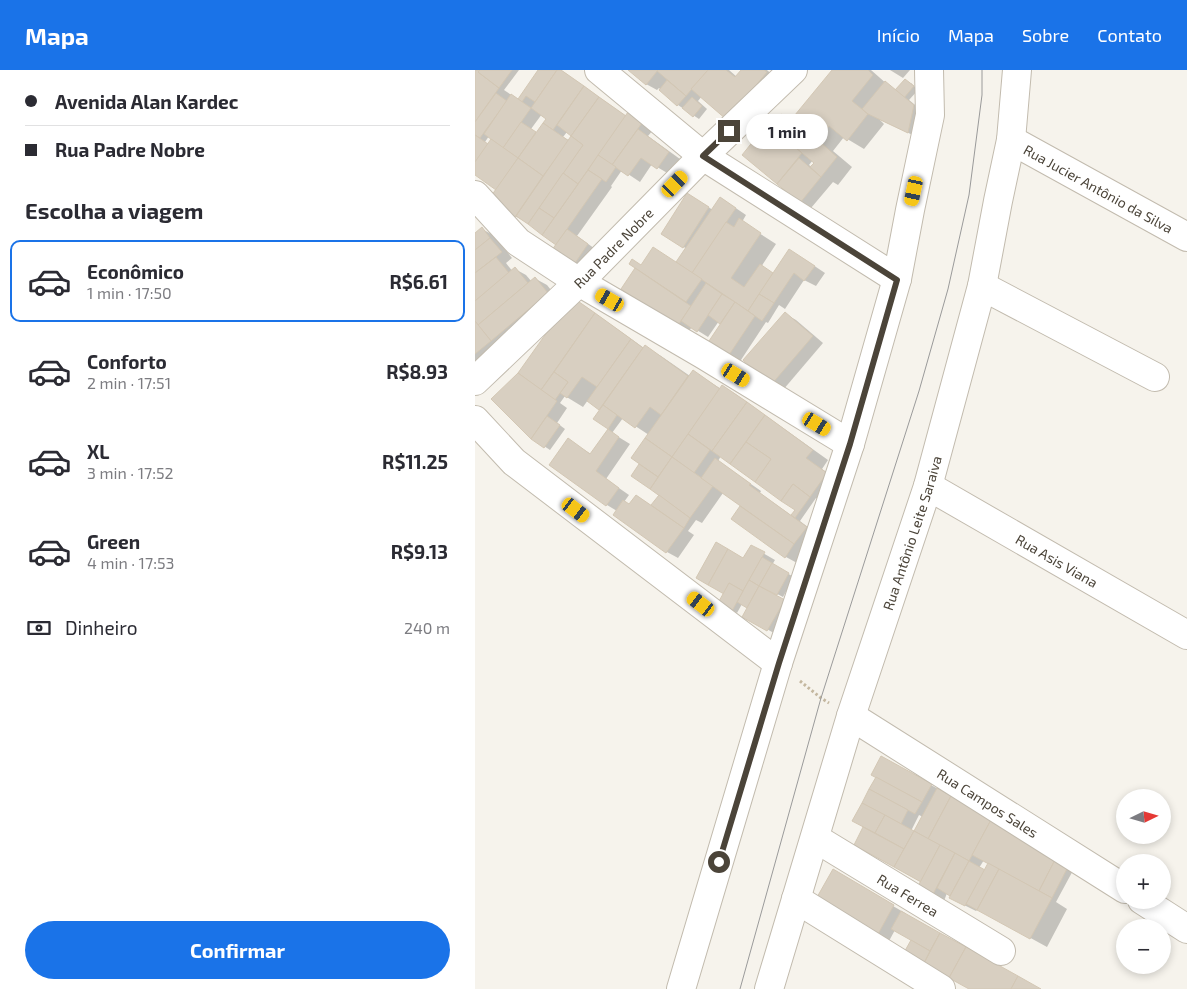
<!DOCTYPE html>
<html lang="pt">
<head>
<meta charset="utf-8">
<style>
  :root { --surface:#fff; --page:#f2f2f3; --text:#2b2b33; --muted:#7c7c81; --line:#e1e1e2; --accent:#1a73e8 }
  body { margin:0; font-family:"Exo 2",sans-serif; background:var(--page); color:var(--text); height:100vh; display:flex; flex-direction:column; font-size:19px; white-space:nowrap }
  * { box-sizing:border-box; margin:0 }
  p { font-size:16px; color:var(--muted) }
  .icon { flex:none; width:28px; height:28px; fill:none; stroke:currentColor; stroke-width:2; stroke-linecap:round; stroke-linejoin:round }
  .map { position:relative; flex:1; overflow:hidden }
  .drawer { display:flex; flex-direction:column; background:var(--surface); width:475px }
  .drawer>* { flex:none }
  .top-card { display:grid; align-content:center; height:110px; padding:0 25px; background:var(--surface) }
  .needle { width:32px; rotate:85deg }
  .controls { position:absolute; left:641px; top:719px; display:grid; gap:10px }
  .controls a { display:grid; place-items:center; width:55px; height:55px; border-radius:50%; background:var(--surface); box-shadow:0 2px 8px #0003; font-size:25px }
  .end { position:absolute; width:22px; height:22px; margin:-11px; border:6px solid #4b4439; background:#fff; box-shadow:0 0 0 2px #fff }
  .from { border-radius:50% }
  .bubble { position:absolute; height:35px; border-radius:18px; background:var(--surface); box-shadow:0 2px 8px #0003; font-size:16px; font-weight:700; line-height:35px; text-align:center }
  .car { position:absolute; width:15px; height:30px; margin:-15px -8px; border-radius:6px; box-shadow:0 0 4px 1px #0007; background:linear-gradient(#f5c518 24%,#345 0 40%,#f5c518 0 76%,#345 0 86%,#f5c518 0) }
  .top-card b { display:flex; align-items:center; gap:18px; height:48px; font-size:19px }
  .top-card b+b { border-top:1px solid var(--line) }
  .top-card i { width:12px; height:12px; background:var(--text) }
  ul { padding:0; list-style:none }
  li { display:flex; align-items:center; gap:15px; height:82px; margin:0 10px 8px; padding:0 15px; border:2px solid transparent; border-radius:10px }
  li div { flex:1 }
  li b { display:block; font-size:19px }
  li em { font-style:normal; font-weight:700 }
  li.active { border-color:var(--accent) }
  li>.icon { width:45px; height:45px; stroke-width:1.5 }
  h2 { padding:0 25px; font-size:22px; line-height:60px }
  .pay { display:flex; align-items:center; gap:12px; height:55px; padding:0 25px; font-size:19px }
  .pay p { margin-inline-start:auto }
  .action { display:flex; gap:10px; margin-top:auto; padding:10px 25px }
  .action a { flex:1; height:58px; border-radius:30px; background:var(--accent); color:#fff; font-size:20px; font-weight:700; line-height:58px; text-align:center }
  header { display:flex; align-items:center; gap:30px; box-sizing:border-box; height:70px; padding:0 25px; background:var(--accent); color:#fff }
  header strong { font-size:24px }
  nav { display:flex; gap:28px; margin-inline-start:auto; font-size:18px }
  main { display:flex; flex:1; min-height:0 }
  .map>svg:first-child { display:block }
  .shadow { fill:#0003; fill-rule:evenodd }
  .building { fill:#d8cfc1; stroke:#d3c7b4 }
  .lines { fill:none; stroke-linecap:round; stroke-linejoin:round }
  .street-casing { stroke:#c2bbae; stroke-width:30 }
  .path { stroke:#c4b79f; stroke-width:3; stroke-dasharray:2.5 2.5; stroke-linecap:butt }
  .street { stroke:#fff; stroke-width:28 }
  .tram { stroke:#9a9a9a; stroke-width:1 }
  .route { stroke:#4b4439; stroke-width:6 }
  .labels { text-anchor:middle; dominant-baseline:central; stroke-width:4; stroke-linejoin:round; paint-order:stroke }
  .street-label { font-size:14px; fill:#4b4439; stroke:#fff }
</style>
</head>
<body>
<header>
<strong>Mapa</strong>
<nav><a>Início</a><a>Mapa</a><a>Sobre</a><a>Contato</a></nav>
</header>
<main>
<section class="drawer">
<div class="top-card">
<b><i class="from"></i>Avenida Alan Kardec</b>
<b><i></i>Rua Padre Nobre</b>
</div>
<h2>Escolha a viagem</h2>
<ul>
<li class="active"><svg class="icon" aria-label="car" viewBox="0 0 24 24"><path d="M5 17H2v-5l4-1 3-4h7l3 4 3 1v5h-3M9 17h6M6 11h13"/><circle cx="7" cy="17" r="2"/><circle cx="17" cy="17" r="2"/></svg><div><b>Econômico</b><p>1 min · 17:50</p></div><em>R$6.61</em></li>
<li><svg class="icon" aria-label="car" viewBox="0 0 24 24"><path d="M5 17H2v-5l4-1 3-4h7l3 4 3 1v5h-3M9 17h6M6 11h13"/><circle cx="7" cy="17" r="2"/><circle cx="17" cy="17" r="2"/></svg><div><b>Conforto</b><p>2 min · 17:51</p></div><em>R$8.93</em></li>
<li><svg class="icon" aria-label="car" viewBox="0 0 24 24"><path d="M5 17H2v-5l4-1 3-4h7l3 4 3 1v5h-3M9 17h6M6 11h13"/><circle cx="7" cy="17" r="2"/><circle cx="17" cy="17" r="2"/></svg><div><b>XL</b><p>3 min · 17:52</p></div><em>R$11.25</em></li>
<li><svg class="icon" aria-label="car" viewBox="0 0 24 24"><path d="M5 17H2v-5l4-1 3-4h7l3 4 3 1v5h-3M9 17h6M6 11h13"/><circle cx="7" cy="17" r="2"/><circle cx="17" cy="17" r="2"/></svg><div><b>Green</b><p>4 min · 17:53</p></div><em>R$9.13</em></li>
</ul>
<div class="pay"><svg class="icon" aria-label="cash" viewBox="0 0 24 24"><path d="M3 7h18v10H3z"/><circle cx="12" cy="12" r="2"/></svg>Dinheiro<p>240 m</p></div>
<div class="action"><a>Confirmar</a></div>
</section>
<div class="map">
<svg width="712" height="919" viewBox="0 0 712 919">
  <rect width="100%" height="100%" fill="#f6f3ec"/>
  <g class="shadow">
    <path d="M0 0H44L29 20 44 30 65 0H86L152 47 154 44 178 60 173 66 205 89 194 104 177 94 165 112 147 100 136 116 137 117 102 166 123 181 107 204 83 174 52 152 40 146 23 120 0 104ZM67 44 73 49 62 64 56 59ZM92 62 98 66 95 71 88 67ZM14 66 18 69 14 75 10 72Z"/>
    <polygon points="155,0 254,0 262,7 268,0 292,0 303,10 264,55 227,26 223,31 232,39 224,49 203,35 184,18 182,20 171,14"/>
    <path d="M359 0H396L421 22 436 13 443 20 434 30 449 42 444 68 404 49 409 54 389 79 369 67 358 81 377 97 363 115 358 112 336 138 325 132 269 85 306 45 316 51ZM338 90 341 93 337 97 334 95Z"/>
    <polygon points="415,0 435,0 428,8"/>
    <polygon points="246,128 271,145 267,152 301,174 286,197 299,204 326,187 350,203 341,216 329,210 310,239 304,235 293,253 291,252 264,293 253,287 247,253 244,251 233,267 217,257 213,262 148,219 162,198 167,196 202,193 212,179 188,164 223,131 238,140"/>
    <polygon points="7,159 18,165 37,188 31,193 38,202 40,199 51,205 57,212 61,209 72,215 84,230 0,301 0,165"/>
    <path d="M108 235 169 278 170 277 186 286 215 306 218 301 246 319 259 323 353 390 347 399 367 413 352 435 341 428 325 451 342 464 322 493 311 487 257 449 266 436 248 423 227 453 221 450 213 461 219 465 203 488 192 482 142 441 132 435 93 370 116 384 134 358 120 348 126 340 113 330 108 337 90 326 85 333 92 338 82 353 90 359 75 380 57 368 18 329ZM148 348 174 365 171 398 170 399 157 405 185 425 177 436 162 426 155 435 149 432 154 425 131 409 155 374 137 363ZM246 386 321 440 317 446 285 423 286 421 243 391Z"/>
    <polygon points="310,244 321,250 348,273 308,320 297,314"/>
    <polygon points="276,476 300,490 297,495 319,507 308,527 289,517 288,519 320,537 304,566 269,546 274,537 267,534 262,543 257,540 269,489"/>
    <path d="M456 715 601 795 581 832 592 839 572 877 503 839 501 841 487 834 481 828 472 823 469 831 444 817 447 812 380 775 390 757ZM444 745 448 747 439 763 436 761ZM509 790 514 793 510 802 504 798Z"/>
    <polygon points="358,801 430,843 429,844 564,919 496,919 454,895 451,900 438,870 420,860 414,871 342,829"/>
  </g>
  <g class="building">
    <polygon points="0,0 5,0 3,2 24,18 0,52"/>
    <polygon points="5,0 37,0 24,18 3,2"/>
    <polygon points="63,0 82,0 60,32 51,26 47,32 43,29"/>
    <polygon points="82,0 86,0 109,16 78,60 68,53 71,49 56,38"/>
    <polygon points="153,0 183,0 171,15"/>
    <polygon points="183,0 233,0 211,26 182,1"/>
    <polygon points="233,0 251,0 260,7 266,0 289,0 292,2 252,50 216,19"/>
    <polygon points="357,0 393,0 398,5 377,31 393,44 372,71 354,56 343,70 362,87 346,107 335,97 339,93 295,57 306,44 315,51"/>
    <polygon points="430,9 439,16 429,28 420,20"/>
    <polygon points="192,10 211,26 202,36 184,20"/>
    <polygon points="410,11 439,35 433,63 393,44 387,39"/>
    <polygon points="109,16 124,27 96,66 82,55"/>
    <polygon points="21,23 32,31 5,68 0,65 0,52"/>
    <polygon points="36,24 56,38 28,78 9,64"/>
    <polygon points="124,27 151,46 103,114 88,103 108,75 96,66"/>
    <polygon points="217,27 227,36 218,47 207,38"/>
    <polygon points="153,42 167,53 137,95 123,85"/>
    <polygon points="46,52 61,62 43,88 28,78"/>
    <polygon points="68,53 94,71 68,106 43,88"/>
    <polygon points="292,54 327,83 302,114 267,85"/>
    <polygon points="163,59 194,82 182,99 166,88 153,106 137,95"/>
    <polygon points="0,65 13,74 0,92"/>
    <polygon points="96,66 108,75 53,154 41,146"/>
    <polygon points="16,69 43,88 21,120 0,105 0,92"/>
    <polygon points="123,85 141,97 131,112 113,100"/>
    <polygon points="43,88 68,106 40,147 14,129"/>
    <polygon points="324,88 346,107 325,133 302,114"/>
    <polygon points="113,100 127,109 81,175 67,165"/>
    <polygon points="88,103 103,114 79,148 64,138"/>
    <polygon points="212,123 234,137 208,178 186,164"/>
    <polygon points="245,127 261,138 217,203 201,192"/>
    <polygon points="64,138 79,148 67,165 53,154"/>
    <polygon points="264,148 286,163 256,208 269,217 285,194 298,203 273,241 217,203 251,152 259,157"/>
    <polygon points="7,157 15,168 0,180 0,163"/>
    <polygon points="92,159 113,174 96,199 74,184"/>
    <polygon points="15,168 27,182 0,203 0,180"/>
    <polygon points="178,177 227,209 211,232 154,194 157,189 166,195"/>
    <polygon points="314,179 340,196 329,211 319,203 299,233 284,224"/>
    <polygon points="21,187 34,203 0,231 0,203"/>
    <polygon points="40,197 53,213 3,255 0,251 0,231"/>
    <polygon points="160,198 216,236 202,257 146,219"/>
    <polygon points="60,207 73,223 16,271 3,255"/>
    <polygon points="231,213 247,224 222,262 206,251"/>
    <polygon points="247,224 260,232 245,254 233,245"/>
    <polygon points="284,224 299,233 287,251 273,241"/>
    <polygon points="97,227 120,243 66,320 43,303"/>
    <polygon points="260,232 280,246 252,288 232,274"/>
    <polygon points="310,242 338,266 296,315 268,290"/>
    <polygon points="120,243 156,269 122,317 107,307 92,328 85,323 93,312 79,302"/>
    <polygon points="0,251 16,271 0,284"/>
    <polygon points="156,269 168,278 124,340 112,331"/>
    <polygon points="170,275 213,306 186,345 175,337 160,358 128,335"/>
    <polygon points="218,300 245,319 197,387 170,368"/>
    <polygon points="79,302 93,312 80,330 66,320"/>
    <polygon points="43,303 82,331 56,369 16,329"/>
    <polygon points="247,315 272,332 237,381 213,364"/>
    <polygon points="272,332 290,345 255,394 237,381"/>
    <polygon points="128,335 142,345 133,359 118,349"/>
    <polygon points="290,345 338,380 331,388 352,403 335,427 318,414 306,431 280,412 296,389 271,372"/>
    <polygon points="72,346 85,355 69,378 56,369"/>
    <polygon points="133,359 144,367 121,401 144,418 131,436 74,395 93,368 115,384"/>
    <polygon points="213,364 235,380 219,403 197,387"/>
    <polygon points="170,368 197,387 183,407 156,388"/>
    <polygon points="271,372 296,389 280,412 255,394"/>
    <polygon points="197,387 238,416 215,448 175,419"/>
    <polygon points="240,388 276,414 274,415 332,457 319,474 226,408"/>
    <polygon points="164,394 183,407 175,419 156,406"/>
    <polygon points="318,414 335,427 320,448 316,445 320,440 306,431"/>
    <polygon points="161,425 209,458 191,483 138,445 148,430 154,434"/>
    <polygon points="184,425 215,448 209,458 176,435"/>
    <polygon points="265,436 319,474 310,488 256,449"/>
    <polygon points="241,472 253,479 233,515 221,508"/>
    <polygon points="276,475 290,482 268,521 254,513 249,524 233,515 253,479 268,488"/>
    <polygon points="287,487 297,493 284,516 274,510"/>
    <polygon points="297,493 314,503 302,525 284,516"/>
    <polygon points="274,510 284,516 272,538 262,532"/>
    <polygon points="254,513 268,521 257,541 243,533"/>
    <polygon points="284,516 310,530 292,561 267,547"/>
    <polygon points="406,686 457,714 447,732 396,705"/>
    <polygon points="401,707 447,732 440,744 394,719"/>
    <polygon points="462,718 476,726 453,769 439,761"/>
    <polygon points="394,719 433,740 426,754 387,733"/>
    <polygon points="476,726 517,748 494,791 453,769"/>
    <polygon points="387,733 410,745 400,763 377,751"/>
    <polygon points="410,745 439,761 429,779 400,763"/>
    <polygon points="517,748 583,784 564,821 497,785"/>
    <polygon points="388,757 429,779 419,797 379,775"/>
    <polygon points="439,761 465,775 446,812 419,797"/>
    <polygon points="465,775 480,783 457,826 442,818"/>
    <polygon points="480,783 494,791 475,826 462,818"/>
    <polygon points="583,784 596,791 577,828 564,821"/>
    <polygon points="494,791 510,800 490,836 474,828"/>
    <polygon points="513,793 524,799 502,840 491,834"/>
    <polygon points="358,799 419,835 402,866 341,829"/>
    <polygon points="524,799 577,828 555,869 502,840"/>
    <polygon points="426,841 465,863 455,881 416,859"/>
    <polygon points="465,863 491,877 474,908 449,893"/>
    <polygon points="436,870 455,881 449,893 426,888"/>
    <polygon points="491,877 543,906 536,919 494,919 474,908"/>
    <polygon points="543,906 566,919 536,919"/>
  </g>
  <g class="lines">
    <defs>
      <g id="street">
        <polyline points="124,0 228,86 422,209"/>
        <path id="s1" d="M536 70 712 167"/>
        <polyline points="0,125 43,172 104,212 229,285 375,374"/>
        <polyline points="507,216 680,307"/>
        <path id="s2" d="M0 311 104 212 228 86 318 0"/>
        <polyline points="0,350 39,392 303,593"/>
        <path id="s3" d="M453 416 712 565"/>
        <path id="s4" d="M376 646 650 819"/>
        <path id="s5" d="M340 768 526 881"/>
        <polyline points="321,829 466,919"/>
        <polyline points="667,830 712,859"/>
        <polyline points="206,919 303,593 375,374 422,209 435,140 455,45 454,0"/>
        <path id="s6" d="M294 919 376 646 453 416 507 216 523 131 536 70 542 0"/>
      </g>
    </defs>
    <use href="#street" class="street-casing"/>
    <polyline class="path" points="325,611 346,628 354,633"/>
    <use href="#street" class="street"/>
    <polyline class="tram" points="265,919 346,628 444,321 473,219 494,125 507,25 507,0"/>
  </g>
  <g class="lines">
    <polyline class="route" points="244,792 304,593 375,374 422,210 228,86 254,61"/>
  </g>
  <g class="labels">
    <g class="street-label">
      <text stroke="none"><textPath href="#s1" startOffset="100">Rua Jucier Antônio da Silva</textPath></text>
      <text stroke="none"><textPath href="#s2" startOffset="192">Rua Padre Nobre</textPath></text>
      <text stroke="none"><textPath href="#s6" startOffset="478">Rua Antônio Leite Saraiva</textPath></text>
      <text stroke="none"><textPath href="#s3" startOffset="149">Rua Asis Viana</textPath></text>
      <text stroke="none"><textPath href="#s4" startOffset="162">Rua Campos Sales</textPath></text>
      <text stroke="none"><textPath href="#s5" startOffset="109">Rua Ferrea</textPath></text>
    </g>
  </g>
</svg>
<div class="controls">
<a><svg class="needle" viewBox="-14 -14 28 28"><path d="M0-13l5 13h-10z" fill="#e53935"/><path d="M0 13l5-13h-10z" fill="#7c7c81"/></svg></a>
<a>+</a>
<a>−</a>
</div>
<i class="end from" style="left:244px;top:792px"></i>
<i class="end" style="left:254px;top:61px"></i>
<div class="bubble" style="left:271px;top:44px;width:82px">1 min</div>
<i class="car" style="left:200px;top:114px;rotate:44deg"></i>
<i class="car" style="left:439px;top:121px;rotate:192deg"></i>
<i class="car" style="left:135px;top:230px;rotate:300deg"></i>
<i class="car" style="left:261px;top:305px;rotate:121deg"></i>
<i class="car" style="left:342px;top:354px;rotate:121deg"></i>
<i class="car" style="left:101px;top:440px;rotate:127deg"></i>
<i class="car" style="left:226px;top:534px;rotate:307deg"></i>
</div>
</main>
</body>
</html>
